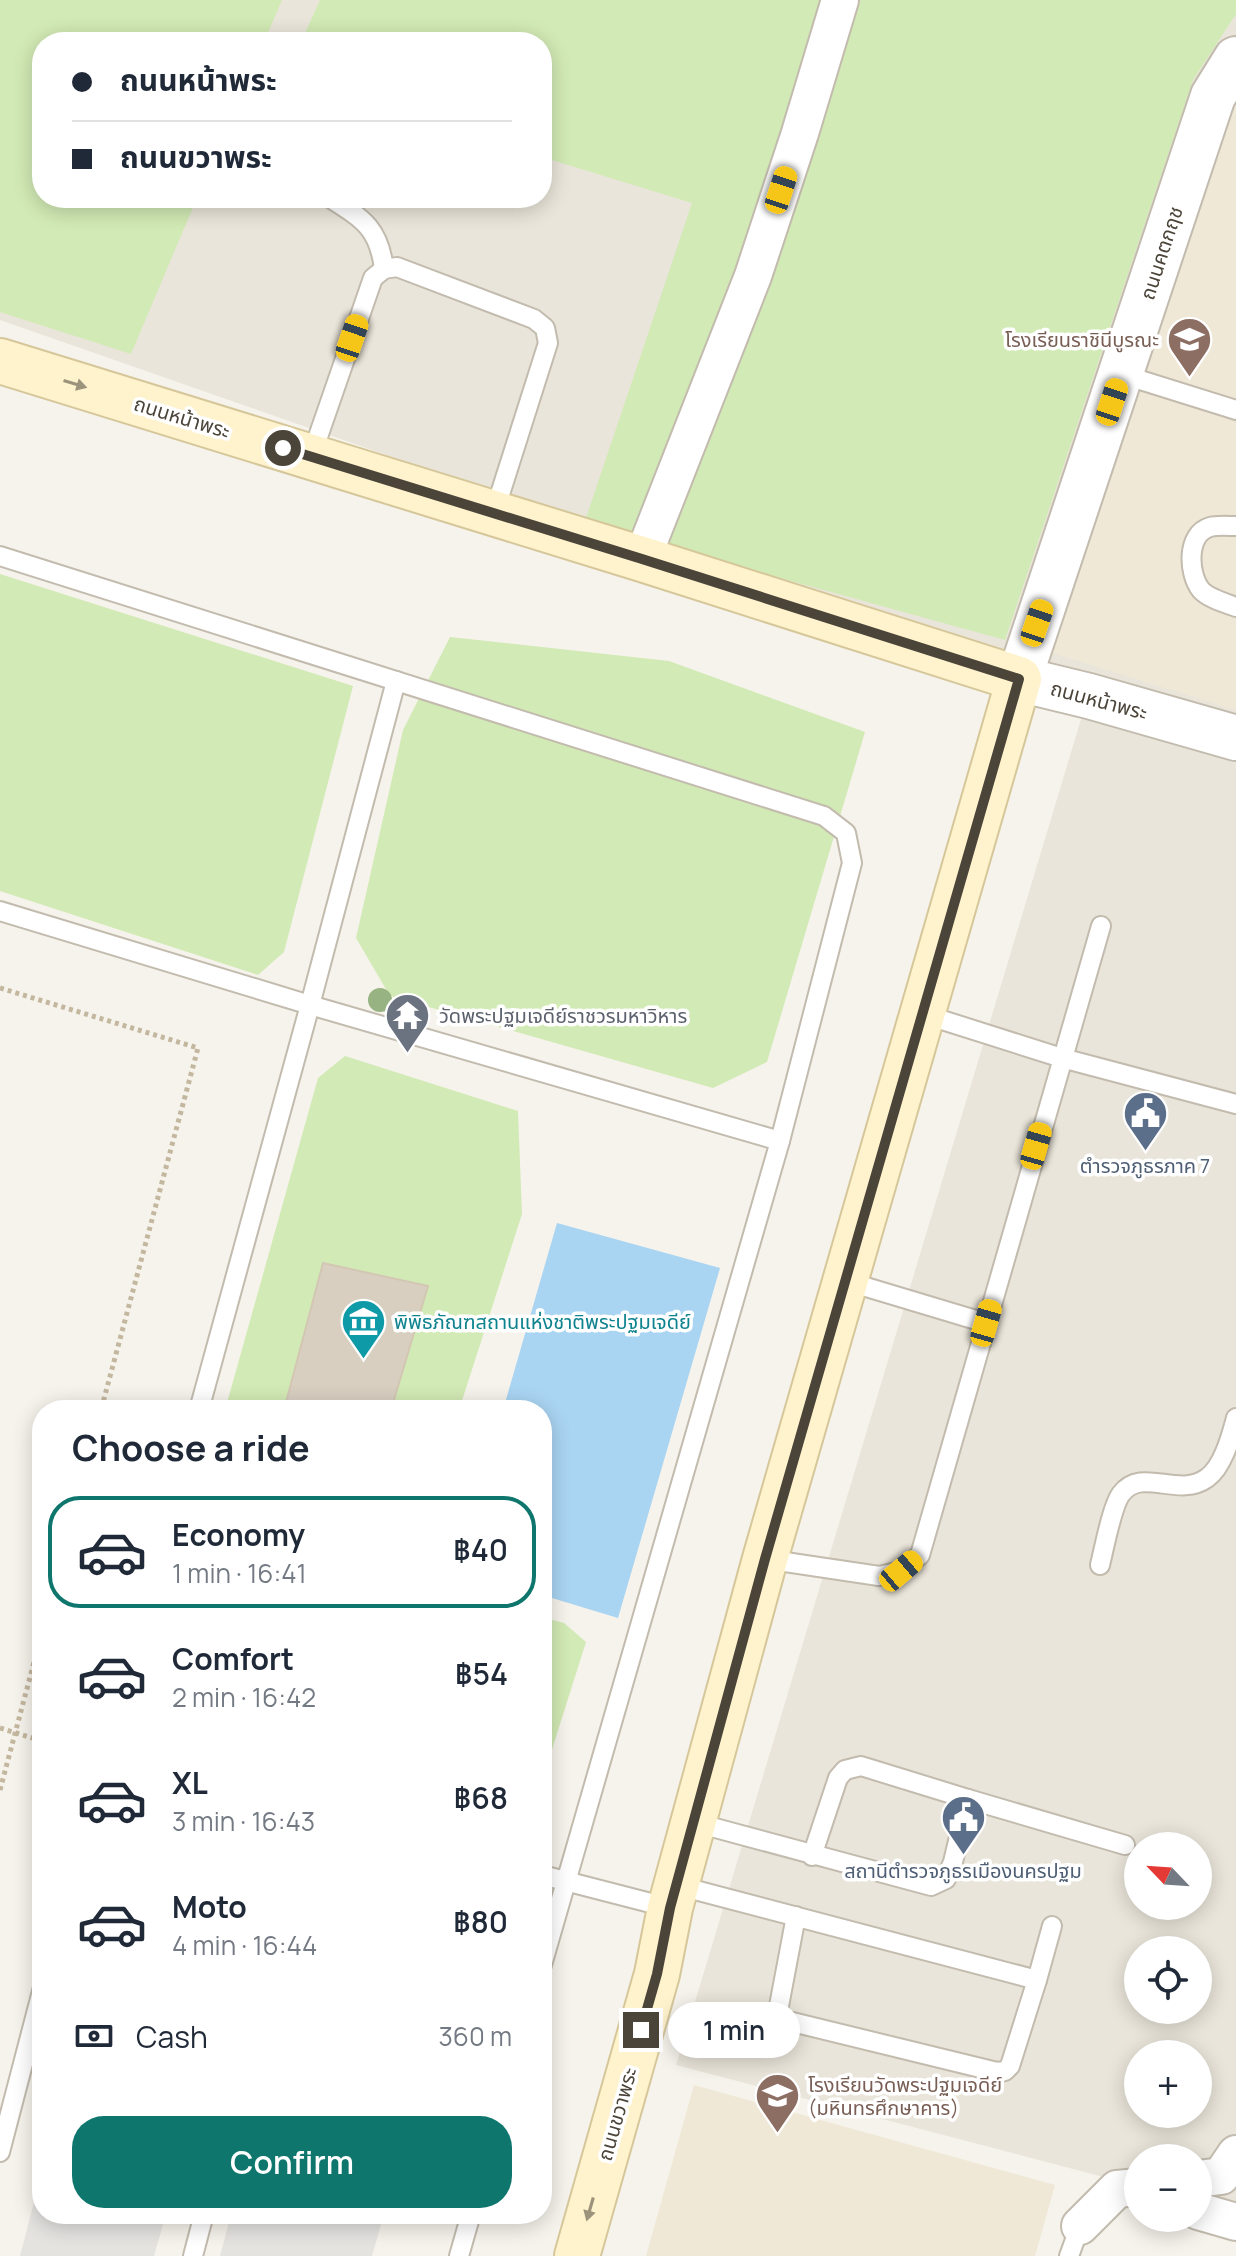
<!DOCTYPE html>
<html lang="en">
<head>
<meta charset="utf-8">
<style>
  :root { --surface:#fff; --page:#f6f6f7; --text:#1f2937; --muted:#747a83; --line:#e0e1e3; --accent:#0f766e }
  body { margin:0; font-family:Manrope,"Noto Sans Thai",sans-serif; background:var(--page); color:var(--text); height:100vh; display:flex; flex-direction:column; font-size:30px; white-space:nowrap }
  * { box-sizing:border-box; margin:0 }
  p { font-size:26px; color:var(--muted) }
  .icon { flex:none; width:44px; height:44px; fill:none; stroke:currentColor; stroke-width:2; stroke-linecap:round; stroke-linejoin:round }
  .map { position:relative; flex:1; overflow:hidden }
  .details { position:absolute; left:32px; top:1400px; width:520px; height:824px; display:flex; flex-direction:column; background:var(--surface); border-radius:32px; box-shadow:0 4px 20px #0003 }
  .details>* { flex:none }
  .top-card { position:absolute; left:32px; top:32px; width:520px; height:176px; border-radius:32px; box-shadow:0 4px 20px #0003; display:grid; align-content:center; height:176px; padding:0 40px; background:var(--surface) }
  .needle { width:52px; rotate:295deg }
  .controls { position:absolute; left:1124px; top:1832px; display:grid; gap:16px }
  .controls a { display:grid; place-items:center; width:88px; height:88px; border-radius:50%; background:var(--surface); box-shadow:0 4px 20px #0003; font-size:40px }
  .end { position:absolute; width:36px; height:36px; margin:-18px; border:10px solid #4b4439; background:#fff; box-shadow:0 0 0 4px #fff }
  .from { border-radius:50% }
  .bubble { position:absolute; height:56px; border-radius:28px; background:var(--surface); box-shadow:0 4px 20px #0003; font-size:26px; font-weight:600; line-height:56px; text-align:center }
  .car { position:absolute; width:24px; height:48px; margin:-24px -12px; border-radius:10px; box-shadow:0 0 6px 2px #0007; background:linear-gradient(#f5c518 24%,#345 0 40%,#f5c518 0 76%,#345 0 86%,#f5c518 0) }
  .top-card b { display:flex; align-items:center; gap:28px; height:76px; font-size:30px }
  .top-card b+b { border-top:2px solid var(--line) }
  .top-card i { width:20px; height:20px; background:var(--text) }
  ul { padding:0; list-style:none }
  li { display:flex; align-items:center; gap:24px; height:112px; margin:0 16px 12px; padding:0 24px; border:4px solid transparent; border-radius:32px }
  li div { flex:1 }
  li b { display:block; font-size:30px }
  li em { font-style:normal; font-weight:600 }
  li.on { border-color:var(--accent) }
  li>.icon { width:72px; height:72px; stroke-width:1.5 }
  h2 { padding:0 40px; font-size:36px; line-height:96px }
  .pay { display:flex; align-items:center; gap:20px; height:88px; padding:0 40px; font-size:30px }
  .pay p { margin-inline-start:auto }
  .button { display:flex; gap:16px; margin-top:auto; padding:16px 40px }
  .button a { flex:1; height:92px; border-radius:32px; background:var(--accent); color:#fff; font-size:32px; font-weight:600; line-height:92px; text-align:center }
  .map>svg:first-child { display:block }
  .residential { fill:#eae5da; fill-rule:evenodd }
  .education { fill:#efe8d6 }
  .green { fill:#d2eab5 }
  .parking { fill:#e5e3e0 }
  .water { fill:#a9d4f2 }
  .building { fill:#d8cfc1; stroke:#d3c7b4; stroke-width:2 }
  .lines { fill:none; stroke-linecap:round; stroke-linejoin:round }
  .service-casing { stroke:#c2bbae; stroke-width:22 }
  .minor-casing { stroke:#c2bbae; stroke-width:40 }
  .tertiary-casing { stroke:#c2bbae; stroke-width:48 }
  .secondary-casing { stroke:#d6c79b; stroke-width:48 }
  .path { stroke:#c4b79f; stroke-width:5; stroke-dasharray:4 4; stroke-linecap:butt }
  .service { stroke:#fff; stroke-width:18 }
  .minor { stroke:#fff; stroke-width:36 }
  .tertiary { stroke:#fff; stroke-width:44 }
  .secondary { stroke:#fff3cd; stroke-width:44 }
  .tree { fill:#97b381 }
  .oneway { fill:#9c937c }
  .route { stroke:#4b4439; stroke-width:10 }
  .labels { text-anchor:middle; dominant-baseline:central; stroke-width:7; stroke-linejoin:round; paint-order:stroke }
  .street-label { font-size:20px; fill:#4b4439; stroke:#fff }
  .education-label { font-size:20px; fill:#785e54; stroke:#fff; text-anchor:end }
  .worship-label { font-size:20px; fill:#5b616d; stroke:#fff; text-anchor:start }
  .service-label { font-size:20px; fill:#4e5e75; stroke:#fff }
  .culture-label { font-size:20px; fill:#0d838f; stroke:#fff; text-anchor:start }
</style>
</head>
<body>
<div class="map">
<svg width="1236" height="2256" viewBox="0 0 1236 2256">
  <rect width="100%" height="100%" fill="#f6f3ec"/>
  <path class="residential" d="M0 0H1236V2212L1198 2202V2158H1138V2186L676 2065 1088 696 584 524 0 320ZM42 42H542V198H42ZM1138 1846H1198V1906H1138ZM1138 1950H1198V2010H1138ZM1138 2054H1198V2114H1138Z"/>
  <g class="education">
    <polygon points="1236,103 1236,710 1053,653"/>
    <polygon points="694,2085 1055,2185 1035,2256 646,2256"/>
  </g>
  <g class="green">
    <polygon points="0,0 282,0 264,42 42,42 42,198 197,198 131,354 0,312"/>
    <polygon points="320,0 1236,0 1236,14 1193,80 1005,640 584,524 692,203 542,157 542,42 301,42"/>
    <polygon points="0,574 353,686 284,952 258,975 0,891"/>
    <polygon points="450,637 669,661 865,732 767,1062 713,1088 390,996 356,938 403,730"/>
    <polygon points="345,1056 518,1111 522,1214 459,1410 225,1410 318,1078"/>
    <polygon points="542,1617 564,1623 586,1642 542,1781"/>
  </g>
  <g class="parking">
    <polygon points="42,2171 42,2214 166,2214 154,2256 20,2256"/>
    <polygon points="231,2214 384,2214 372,2256 220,2256"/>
  </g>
  <polygon class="water" points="557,1223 720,1268 618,1618 542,1595 542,1410 503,1410"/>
  <polygon class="building" points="323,1263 428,1286 391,1410 284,1410"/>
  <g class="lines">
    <defs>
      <g id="service">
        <path d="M330 198C363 219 379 228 384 269"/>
        <polyline points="1121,374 1236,410"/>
        <polyline points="311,457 373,278 384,269 397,267 534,319 545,328 548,343 494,513"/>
        <path d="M1236 526C1228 526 1217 525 1210 527 1186 534 1188 574 1201 590 1208 598 1225 603 1236 607"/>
        <polyline points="0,556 824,816 846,833 852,863 780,1141 542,1965"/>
        <polyline points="0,911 310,1005 780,1141"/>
        <polyline points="923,1014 1062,1058 1236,1104"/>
        <polyline points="846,1281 986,1323"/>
        <polyline points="199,1410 310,1005 396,681"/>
        <polyline points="765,1559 879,1576 901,1571 920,1555 1101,926"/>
        <path d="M1100 1565C1104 1549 1112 1506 1121 1494 1142 1466 1178 1499 1207 1478 1223 1467 1231 1436 1236 1418"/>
        <polyline points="693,1822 931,1886 946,1879 953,1862 968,1799 1125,1845"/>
        <polyline points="812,1856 838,1778 845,1770 861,1766 968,1799"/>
        <polyline points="542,1875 670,1908"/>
        <polyline points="676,1885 1037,1980 1010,2066 1005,2071 997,2072 784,2020 779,2015 779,2006 796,1916"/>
        <polyline points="1037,1980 1052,1926"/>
        <polyline points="0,2152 42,1991"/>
        <polyline points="193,2256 204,2214"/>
        <polyline points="459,2256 471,2214"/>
        <polyline points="1069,2256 1080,2226"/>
      </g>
      <g id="minor">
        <polyline points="642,559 753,276 800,133 840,0"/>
        <polyline points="1198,2179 1221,2176 1236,2154"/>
        <polyline points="1198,2211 1236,2222"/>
        <polyline points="1080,2226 1117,2189 1138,2187"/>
      </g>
      <polyline id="tertiary" points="1236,59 1213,96 1019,679 1089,696 1236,738"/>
      <polyline id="secondary" points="0,361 642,559 1019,679 765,1559 670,1908 657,1974 577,2256"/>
    </defs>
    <use href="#service" class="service-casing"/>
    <use href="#minor" class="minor-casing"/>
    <use href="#tertiary" class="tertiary-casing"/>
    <use href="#secondary" class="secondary-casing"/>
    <g class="path">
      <polyline points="0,988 198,1048 101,1410"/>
      <polyline points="0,1728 42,1741"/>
      <polyline points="0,1790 42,1632"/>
    </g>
    <use href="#service" class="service"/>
    <use href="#minor" class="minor"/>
    <use href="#tertiary" class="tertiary"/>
    <use href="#secondary" class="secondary"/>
  </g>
  <circle class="tree" cx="380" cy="1000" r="12"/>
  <defs><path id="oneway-solid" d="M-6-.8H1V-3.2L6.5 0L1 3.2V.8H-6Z" transform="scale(2)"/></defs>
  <g class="oneway">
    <use href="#oneway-solid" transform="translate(75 384) rotate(17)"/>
    <use href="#oneway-solid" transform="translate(590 2209) rotate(106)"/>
  </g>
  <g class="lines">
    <polyline class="route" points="283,448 642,559 1019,679 765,1559 670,1908 657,1974 641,2030"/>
  </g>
  <defs>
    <symbol id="school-pin" viewBox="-11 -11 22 30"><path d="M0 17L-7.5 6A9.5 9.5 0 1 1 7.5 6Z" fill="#8d6e63" stroke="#fff"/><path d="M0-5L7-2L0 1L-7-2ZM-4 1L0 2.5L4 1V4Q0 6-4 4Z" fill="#fff"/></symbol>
    <symbol id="temple-pin" viewBox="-11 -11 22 30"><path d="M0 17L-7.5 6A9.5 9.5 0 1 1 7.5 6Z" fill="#6b7280" stroke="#fff"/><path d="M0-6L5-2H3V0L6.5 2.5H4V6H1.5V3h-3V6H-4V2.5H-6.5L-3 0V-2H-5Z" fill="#fff"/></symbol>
    <symbol id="civic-pin" viewBox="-11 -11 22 30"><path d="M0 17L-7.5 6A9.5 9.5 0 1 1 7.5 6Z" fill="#5c6f8a" stroke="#fff"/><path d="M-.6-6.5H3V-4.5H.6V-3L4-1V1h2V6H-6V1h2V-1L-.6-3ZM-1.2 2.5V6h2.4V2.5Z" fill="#fff"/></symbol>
    <symbol id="museum-pin" viewBox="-11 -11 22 30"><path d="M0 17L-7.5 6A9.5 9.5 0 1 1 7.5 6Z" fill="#0f9aa8" stroke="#fff"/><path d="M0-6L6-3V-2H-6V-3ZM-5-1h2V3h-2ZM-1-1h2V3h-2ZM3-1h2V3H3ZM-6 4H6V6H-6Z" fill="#fff"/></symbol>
  </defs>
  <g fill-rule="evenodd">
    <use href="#school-pin" x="1164" y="314" width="51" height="69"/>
    <use href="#temple-pin" x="382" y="990" width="51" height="69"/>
    <use href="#civic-pin" x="1120" y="1088" width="51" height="69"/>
    <use href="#museum-pin" x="338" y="1296" width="51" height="69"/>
    <use href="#civic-pin" x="938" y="1792" width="51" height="69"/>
    <use href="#school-pin" x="752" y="2070" width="51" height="69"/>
  </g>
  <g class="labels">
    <g class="street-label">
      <text transform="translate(1161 253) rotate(-72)">ถนนคตกฤช</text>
      <text transform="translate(182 417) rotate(17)">ถนนหน้าพระ</text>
      <text transform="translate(1099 700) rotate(15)">ถนนหน้าพระ</text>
      <text transform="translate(617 2114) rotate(-74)">ถนนขวาพระ</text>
    </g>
    <g class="education-label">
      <text x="1159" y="339">โรงเรียนราชินีบูรณะ</text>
      <text x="808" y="2084" text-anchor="start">โรงเรียนวัดพระปฐมเจดีย์<tspan x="808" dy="23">(มหินทรศึกษาคาร)</tspan></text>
    </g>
    <g class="worship-label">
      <text x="439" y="1015">วัดพระปฐมเจดีย์ราชวรมหาวิหาร</text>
    </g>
    <g class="service-label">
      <text x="1145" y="1165">ตำรวจภูธรภาค 7</text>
      <text x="963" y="1870">สถานีตำรวจภูธรเมืองนครปฐม</text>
    </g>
    <g class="culture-label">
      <text x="394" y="1321">พิพิธภัณฑสถานแห่งชาติพระปฐมเจดีย์</text>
    </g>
  </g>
</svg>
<div class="controls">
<a><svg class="needle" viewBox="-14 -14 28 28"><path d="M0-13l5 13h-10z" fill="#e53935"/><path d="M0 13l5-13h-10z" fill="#747a83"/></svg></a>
<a><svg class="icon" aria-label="locate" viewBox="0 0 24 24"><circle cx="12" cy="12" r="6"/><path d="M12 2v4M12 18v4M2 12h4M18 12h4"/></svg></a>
<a>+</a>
<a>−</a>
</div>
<i class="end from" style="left:283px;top:448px"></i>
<i class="end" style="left:641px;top:2030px"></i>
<div class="bubble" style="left:668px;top:2002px;width:132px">1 min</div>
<i class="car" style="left:781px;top:190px;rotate:18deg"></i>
<i class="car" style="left:352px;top:338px;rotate:19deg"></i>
<i class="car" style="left:1112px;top:402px;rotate:18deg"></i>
<i class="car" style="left:1037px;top:623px;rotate:19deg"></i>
<i class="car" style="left:1036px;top:1146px;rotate:16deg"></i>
<i class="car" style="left:986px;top:1323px;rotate:16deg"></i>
<i class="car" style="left:901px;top:1571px;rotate:50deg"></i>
<div class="top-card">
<b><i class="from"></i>ถนนหน้าพระ</b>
<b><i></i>ถนนขวาพระ</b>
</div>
<section class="details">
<h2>Choose a ride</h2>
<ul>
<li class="on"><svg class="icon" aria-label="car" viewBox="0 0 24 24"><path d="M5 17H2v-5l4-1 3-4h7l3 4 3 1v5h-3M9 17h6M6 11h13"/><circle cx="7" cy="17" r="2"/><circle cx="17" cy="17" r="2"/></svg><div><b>Economy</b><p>1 min · 16:41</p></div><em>฿40</em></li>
<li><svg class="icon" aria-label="car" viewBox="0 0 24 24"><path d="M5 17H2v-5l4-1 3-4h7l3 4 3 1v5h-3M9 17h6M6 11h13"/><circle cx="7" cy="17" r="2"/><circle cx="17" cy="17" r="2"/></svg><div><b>Comfort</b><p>2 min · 16:42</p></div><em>฿54</em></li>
<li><svg class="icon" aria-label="car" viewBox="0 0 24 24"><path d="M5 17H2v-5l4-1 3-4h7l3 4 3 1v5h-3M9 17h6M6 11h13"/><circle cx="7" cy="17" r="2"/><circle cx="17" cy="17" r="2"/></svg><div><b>XL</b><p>3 min · 16:43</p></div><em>฿68</em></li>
<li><svg class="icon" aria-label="car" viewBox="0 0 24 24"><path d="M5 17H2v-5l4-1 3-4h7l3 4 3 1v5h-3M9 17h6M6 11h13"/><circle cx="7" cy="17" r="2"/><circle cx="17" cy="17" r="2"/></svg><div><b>Moto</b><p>4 min · 16:44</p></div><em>฿80</em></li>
</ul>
<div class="pay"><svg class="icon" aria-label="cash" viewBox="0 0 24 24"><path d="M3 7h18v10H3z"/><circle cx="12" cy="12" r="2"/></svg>Cash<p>360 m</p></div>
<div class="button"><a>Confirm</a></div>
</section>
</div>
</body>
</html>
